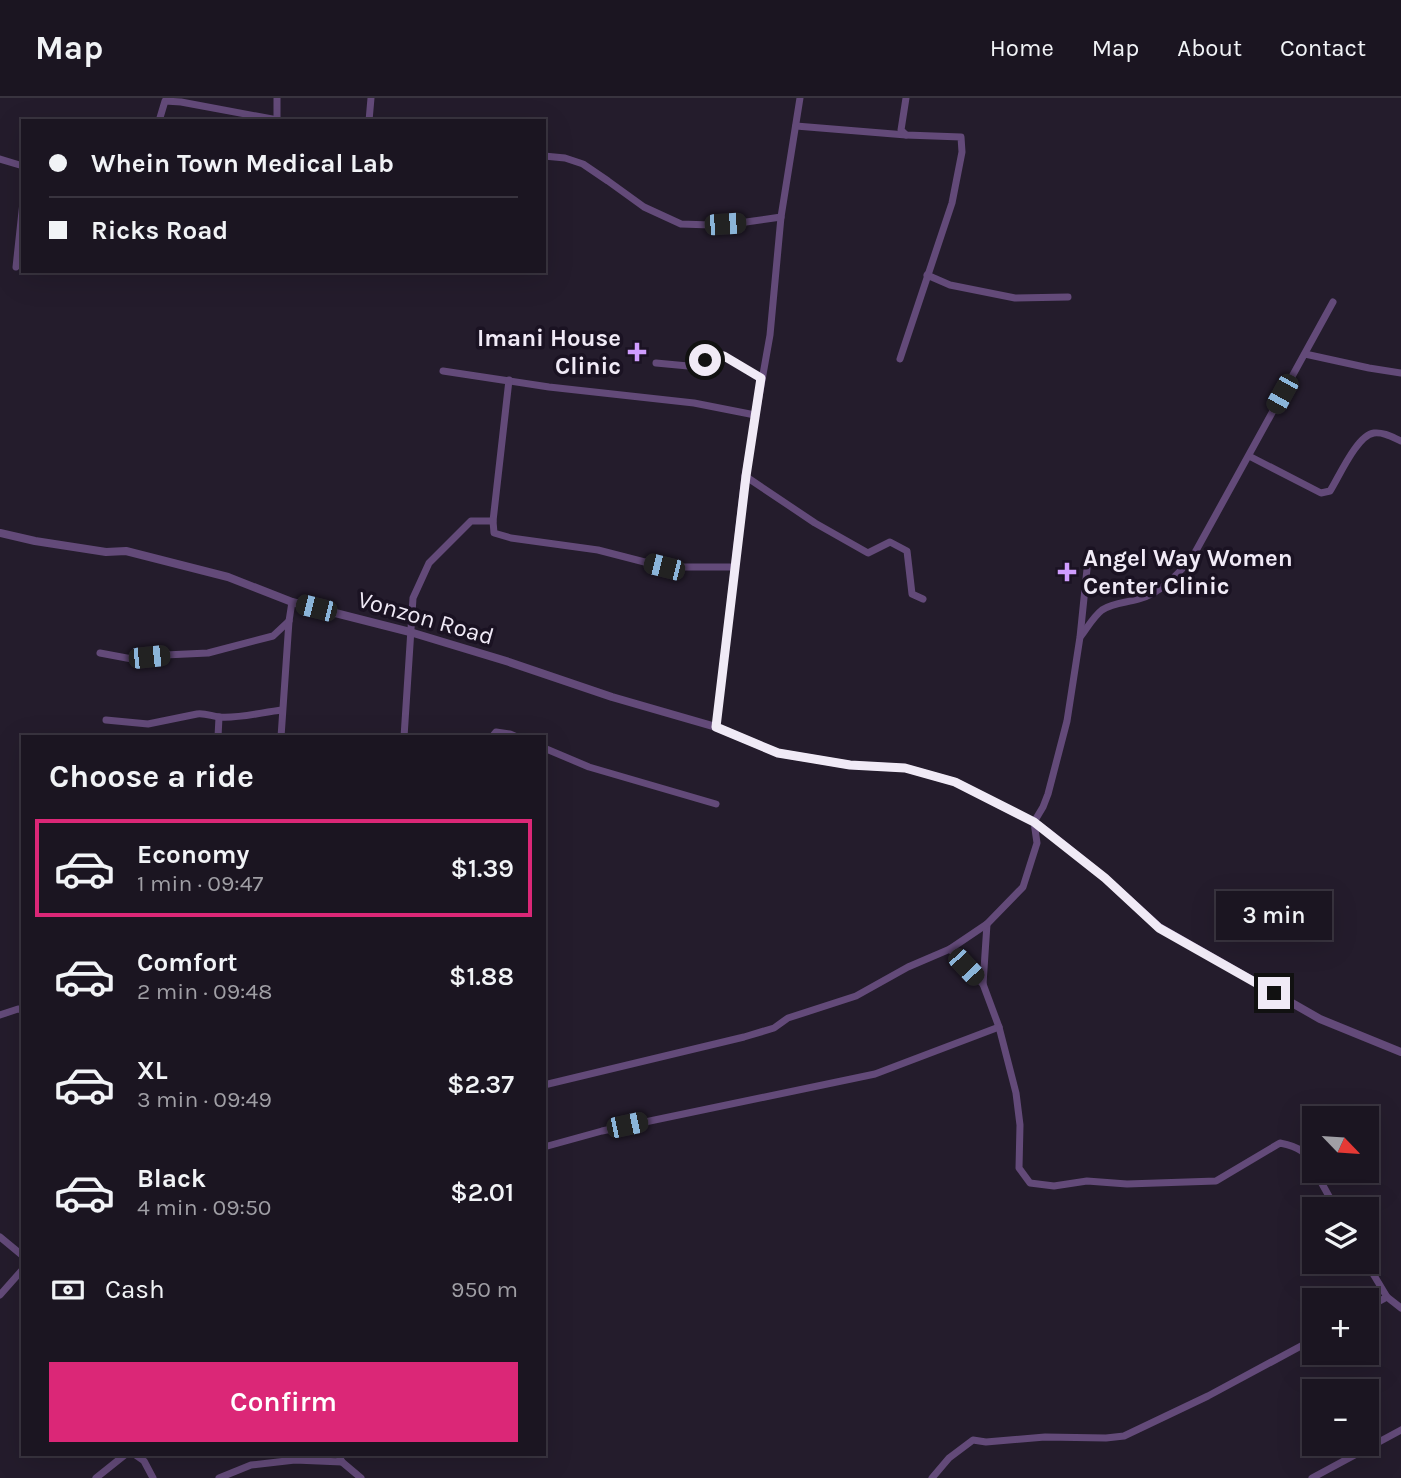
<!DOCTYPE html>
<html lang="en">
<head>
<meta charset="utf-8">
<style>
  :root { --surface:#1b1521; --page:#241e2a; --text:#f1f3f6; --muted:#a09fa5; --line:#39343f; --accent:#db2777 }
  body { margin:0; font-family:Karla,sans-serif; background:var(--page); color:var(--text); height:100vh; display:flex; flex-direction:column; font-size:26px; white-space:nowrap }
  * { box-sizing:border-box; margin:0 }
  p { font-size:23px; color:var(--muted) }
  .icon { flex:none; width:38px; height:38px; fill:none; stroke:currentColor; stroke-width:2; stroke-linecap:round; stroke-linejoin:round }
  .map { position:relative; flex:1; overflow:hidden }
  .drawer { position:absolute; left:21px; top:637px; width:525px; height:721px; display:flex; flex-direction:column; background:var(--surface); border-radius:0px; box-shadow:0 7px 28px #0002,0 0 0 2px var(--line) }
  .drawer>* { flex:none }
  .hud { position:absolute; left:21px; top:21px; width:525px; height:154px; border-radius:0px; box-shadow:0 7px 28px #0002,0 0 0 2px var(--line); display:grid; align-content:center; height:154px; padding:0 28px; background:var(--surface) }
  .needle { width:46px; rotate:115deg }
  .controls { position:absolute; left:1302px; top:1008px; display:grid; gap:14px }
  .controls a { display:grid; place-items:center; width:77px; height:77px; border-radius:0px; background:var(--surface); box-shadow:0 7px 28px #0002,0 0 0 2px var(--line); font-size:35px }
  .end { position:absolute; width:32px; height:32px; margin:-16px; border:9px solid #f0eaf6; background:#111; box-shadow:0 0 0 4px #111 }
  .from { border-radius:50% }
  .bubble { position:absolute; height:49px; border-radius:0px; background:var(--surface); box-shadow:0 7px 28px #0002,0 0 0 2px var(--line); font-size:23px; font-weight:600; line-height:49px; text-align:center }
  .car { position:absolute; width:21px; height:42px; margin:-21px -10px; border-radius:9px; box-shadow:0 0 5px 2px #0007; background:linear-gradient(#222 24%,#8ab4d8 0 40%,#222 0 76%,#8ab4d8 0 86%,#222 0) }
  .hud b { display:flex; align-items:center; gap:24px; height:66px; font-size:26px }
  .hud b+b { border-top:2px solid var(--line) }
  .hud i { width:18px; height:18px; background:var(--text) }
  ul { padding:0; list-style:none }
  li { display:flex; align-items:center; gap:21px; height:98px; margin:0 14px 10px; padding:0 14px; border:4px solid transparent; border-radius:0px }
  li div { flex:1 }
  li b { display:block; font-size:26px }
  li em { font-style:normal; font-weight:600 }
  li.selected { border-color:var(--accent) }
  li>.icon { width:63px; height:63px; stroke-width:1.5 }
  h2 { padding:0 28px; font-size:32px; line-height:84px }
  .pay { display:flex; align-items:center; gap:18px; height:77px; padding:0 28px; font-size:26px }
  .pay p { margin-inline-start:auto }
  .primary-button { display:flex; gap:14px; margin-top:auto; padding:14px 28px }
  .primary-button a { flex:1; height:80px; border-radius:0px; background:var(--accent); color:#fff; font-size:28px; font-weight:600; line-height:80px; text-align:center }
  header { display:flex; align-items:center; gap:42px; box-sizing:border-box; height:98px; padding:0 35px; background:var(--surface); border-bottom:2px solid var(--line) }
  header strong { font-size:33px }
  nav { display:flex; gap:38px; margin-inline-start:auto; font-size:24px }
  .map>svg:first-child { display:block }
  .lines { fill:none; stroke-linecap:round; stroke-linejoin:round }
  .minor { stroke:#634a79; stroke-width:7 }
  .tertiary { stroke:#634a79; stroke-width:8 }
  .route { stroke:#f0eaf6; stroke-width:9 }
  .poi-dot { fill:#d09dff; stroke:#1a1222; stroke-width:2.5 }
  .labels { text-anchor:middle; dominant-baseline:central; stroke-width:7; stroke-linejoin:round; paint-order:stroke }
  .poi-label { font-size:24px; font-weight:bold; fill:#f0eaf6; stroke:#1a1222; text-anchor:end }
  .street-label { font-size:24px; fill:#f0eaf6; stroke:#1a1222 }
</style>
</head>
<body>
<header>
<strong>Map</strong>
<nav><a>Home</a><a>Map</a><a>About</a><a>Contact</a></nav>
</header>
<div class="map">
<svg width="1401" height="1380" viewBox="0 0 1401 1380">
  <rect width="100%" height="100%" fill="#241c2c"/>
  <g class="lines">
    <g class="minor">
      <polyline points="277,22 277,0"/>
      <polyline points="159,23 165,3 181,4 283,23"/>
      <polyline points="369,23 371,0"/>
      <polyline points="796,28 906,37"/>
      <polyline points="544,58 565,60 583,66 608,83 644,109 681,126 711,127 739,125 781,119"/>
      <polyline points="0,61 23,68"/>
      <polyline points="16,169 23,104"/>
      <polyline points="927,177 950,187 1015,200 1068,199"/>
      <polyline points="1305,256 1369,270 1401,275"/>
      <polyline points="900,261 952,105 962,54 961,39 906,37 901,32 906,0"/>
      <polyline points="656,265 688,268 705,262 724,258 761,280"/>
      <polyline points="443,273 549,289 694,305 755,317"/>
      <path d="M1249 358 1321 395 1330 393C1339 379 1357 337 1374 335 1384 334 1392 339 1401 343"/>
      <polyline points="745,378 815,425 868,455 890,444 907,453 912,496 923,501"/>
      <polyline points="493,423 509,282"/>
      <path d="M1081 538C1087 530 1094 518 1102 512 1114 504 1126 505 1139 501 1162 494 1177 477 1192 460L1333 204"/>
      <polyline points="100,555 132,561 165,557 208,555 273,538 289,523"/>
      <path d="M106 622 148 626 197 616C205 615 211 618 219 619 238 621 263 614 282 612"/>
      <polyline points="716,629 745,378 770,237 781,119 800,0"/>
      <polyline points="218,639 219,619"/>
      <polyline points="281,639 289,523 292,504"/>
      <polyline points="404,639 413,500 429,465 471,423 493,423 494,435 511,440 598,452 664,469 735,469"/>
      <polyline points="492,639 496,634 510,636 517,639"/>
      <polyline points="544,650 589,669 716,706"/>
      <path d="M950 851 983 886 999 929 1016 995 1020 1027 1019 1070 1030 1085 1054 1088 1087 1083 1127 1086 1216 1083 1280 1045C1301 1049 1305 1054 1314 1071"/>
      <polyline points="983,886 987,826 1023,789 1037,745 1034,724 1043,709 1048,696 1067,623 1080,539 1087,471"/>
      <polyline points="0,917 18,911 23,912"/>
      <polyline points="544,987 744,939 774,930 788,920 856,898 908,869 950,851 987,826"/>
      <polyline points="544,1049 602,1033 875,976 999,929"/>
      <polyline points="1315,1073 1336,1111"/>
      <polyline points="0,1139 23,1158"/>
      <polyline points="1366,1164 1387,1199 1401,1210"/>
      <polyline points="0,1197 23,1171"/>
      <polyline points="1367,1210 1387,1199"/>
      <polyline points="134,1356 144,1363 153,1380"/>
      <polyline points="338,1356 342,1364 361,1380"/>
      <polyline points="96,1380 126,1356"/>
      <polyline points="219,1380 251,1367 295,1362 342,1364"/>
      <polyline points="932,1380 949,1360 973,1342 986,1344 1045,1339 1106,1340 1124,1338 1208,1298 1314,1241"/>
      <polyline points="1312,1380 1401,1332"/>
    </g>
    <polyline class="tertiary" points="0,435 35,443 106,454 126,453 228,479 292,504 410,534 509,564 612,599 716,629 778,655 850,667 905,670 955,684 1034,724 1049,735 1105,780 1159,829 1320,921 1401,954"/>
  </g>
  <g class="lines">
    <polyline class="route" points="705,262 724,258 761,280 746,378 716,629 778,655 850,667 905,670 955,684 1034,724 1105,780 1159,830 1274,895"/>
  </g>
  <g class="poi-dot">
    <path d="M633.5 243.5h7v7h7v7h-7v7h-7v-7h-7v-7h7z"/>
    <path d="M1063.5 463.5h7v7h7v7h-7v7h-7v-7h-7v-7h7z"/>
  </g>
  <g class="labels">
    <g class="poi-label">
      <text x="621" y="240">Imani House<tspan x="621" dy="28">Clinic</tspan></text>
      <text x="1083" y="460" text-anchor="start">Angel Way Women<tspan x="1083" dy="28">Center Clinic</tspan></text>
    </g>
    <g class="street-label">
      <text transform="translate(426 520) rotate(16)">Vonzon Road</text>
    </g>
  </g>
</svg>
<div class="controls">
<a><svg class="needle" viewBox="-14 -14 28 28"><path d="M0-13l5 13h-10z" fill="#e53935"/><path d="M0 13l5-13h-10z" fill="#a09fa5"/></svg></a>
<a><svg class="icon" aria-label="layers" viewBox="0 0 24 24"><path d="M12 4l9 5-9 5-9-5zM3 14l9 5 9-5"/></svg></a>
<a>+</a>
<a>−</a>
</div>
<i class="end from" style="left:705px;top:262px"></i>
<i class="end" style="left:1274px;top:895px"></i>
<div class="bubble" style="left:1216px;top:793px;width:116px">3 min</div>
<i class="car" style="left:725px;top:126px;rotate:86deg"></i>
<i class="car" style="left:1282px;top:296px;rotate:209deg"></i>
<i class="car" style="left:664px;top:469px;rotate:284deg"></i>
<i class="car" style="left:316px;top:510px;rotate:284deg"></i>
<i class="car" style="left:149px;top:559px;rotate:84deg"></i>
<i class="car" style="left:966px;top:869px;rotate:137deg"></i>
<i class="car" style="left:627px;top:1027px;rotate:78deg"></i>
<div class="hud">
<b><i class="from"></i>Whein Town Medical Lab</b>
<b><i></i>Ricks Road</b>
</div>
<section class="drawer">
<h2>Choose a ride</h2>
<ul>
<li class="selected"><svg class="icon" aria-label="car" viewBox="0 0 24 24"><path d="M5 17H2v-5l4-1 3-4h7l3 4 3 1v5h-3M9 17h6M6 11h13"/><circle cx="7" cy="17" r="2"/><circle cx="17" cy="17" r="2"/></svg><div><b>Economy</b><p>1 min · 09:47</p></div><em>$1.39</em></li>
<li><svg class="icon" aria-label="car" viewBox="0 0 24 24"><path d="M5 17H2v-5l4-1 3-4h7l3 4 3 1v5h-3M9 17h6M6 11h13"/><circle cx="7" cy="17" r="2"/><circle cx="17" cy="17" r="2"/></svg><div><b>Comfort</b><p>2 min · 09:48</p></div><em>$1.88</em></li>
<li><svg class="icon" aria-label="car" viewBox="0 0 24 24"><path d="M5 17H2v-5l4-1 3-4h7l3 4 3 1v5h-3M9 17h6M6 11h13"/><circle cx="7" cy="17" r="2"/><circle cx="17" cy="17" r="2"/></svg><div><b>XL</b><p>3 min · 09:49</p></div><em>$2.37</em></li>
<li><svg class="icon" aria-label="car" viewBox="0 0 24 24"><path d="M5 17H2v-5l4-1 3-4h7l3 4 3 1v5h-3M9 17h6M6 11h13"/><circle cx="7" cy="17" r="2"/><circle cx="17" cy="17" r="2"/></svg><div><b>Black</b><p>4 min · 09:50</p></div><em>$2.01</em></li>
</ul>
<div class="pay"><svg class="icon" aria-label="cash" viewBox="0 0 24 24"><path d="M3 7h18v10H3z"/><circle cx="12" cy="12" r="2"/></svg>Cash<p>950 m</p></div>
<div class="primary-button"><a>Confirm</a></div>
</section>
</div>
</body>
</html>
